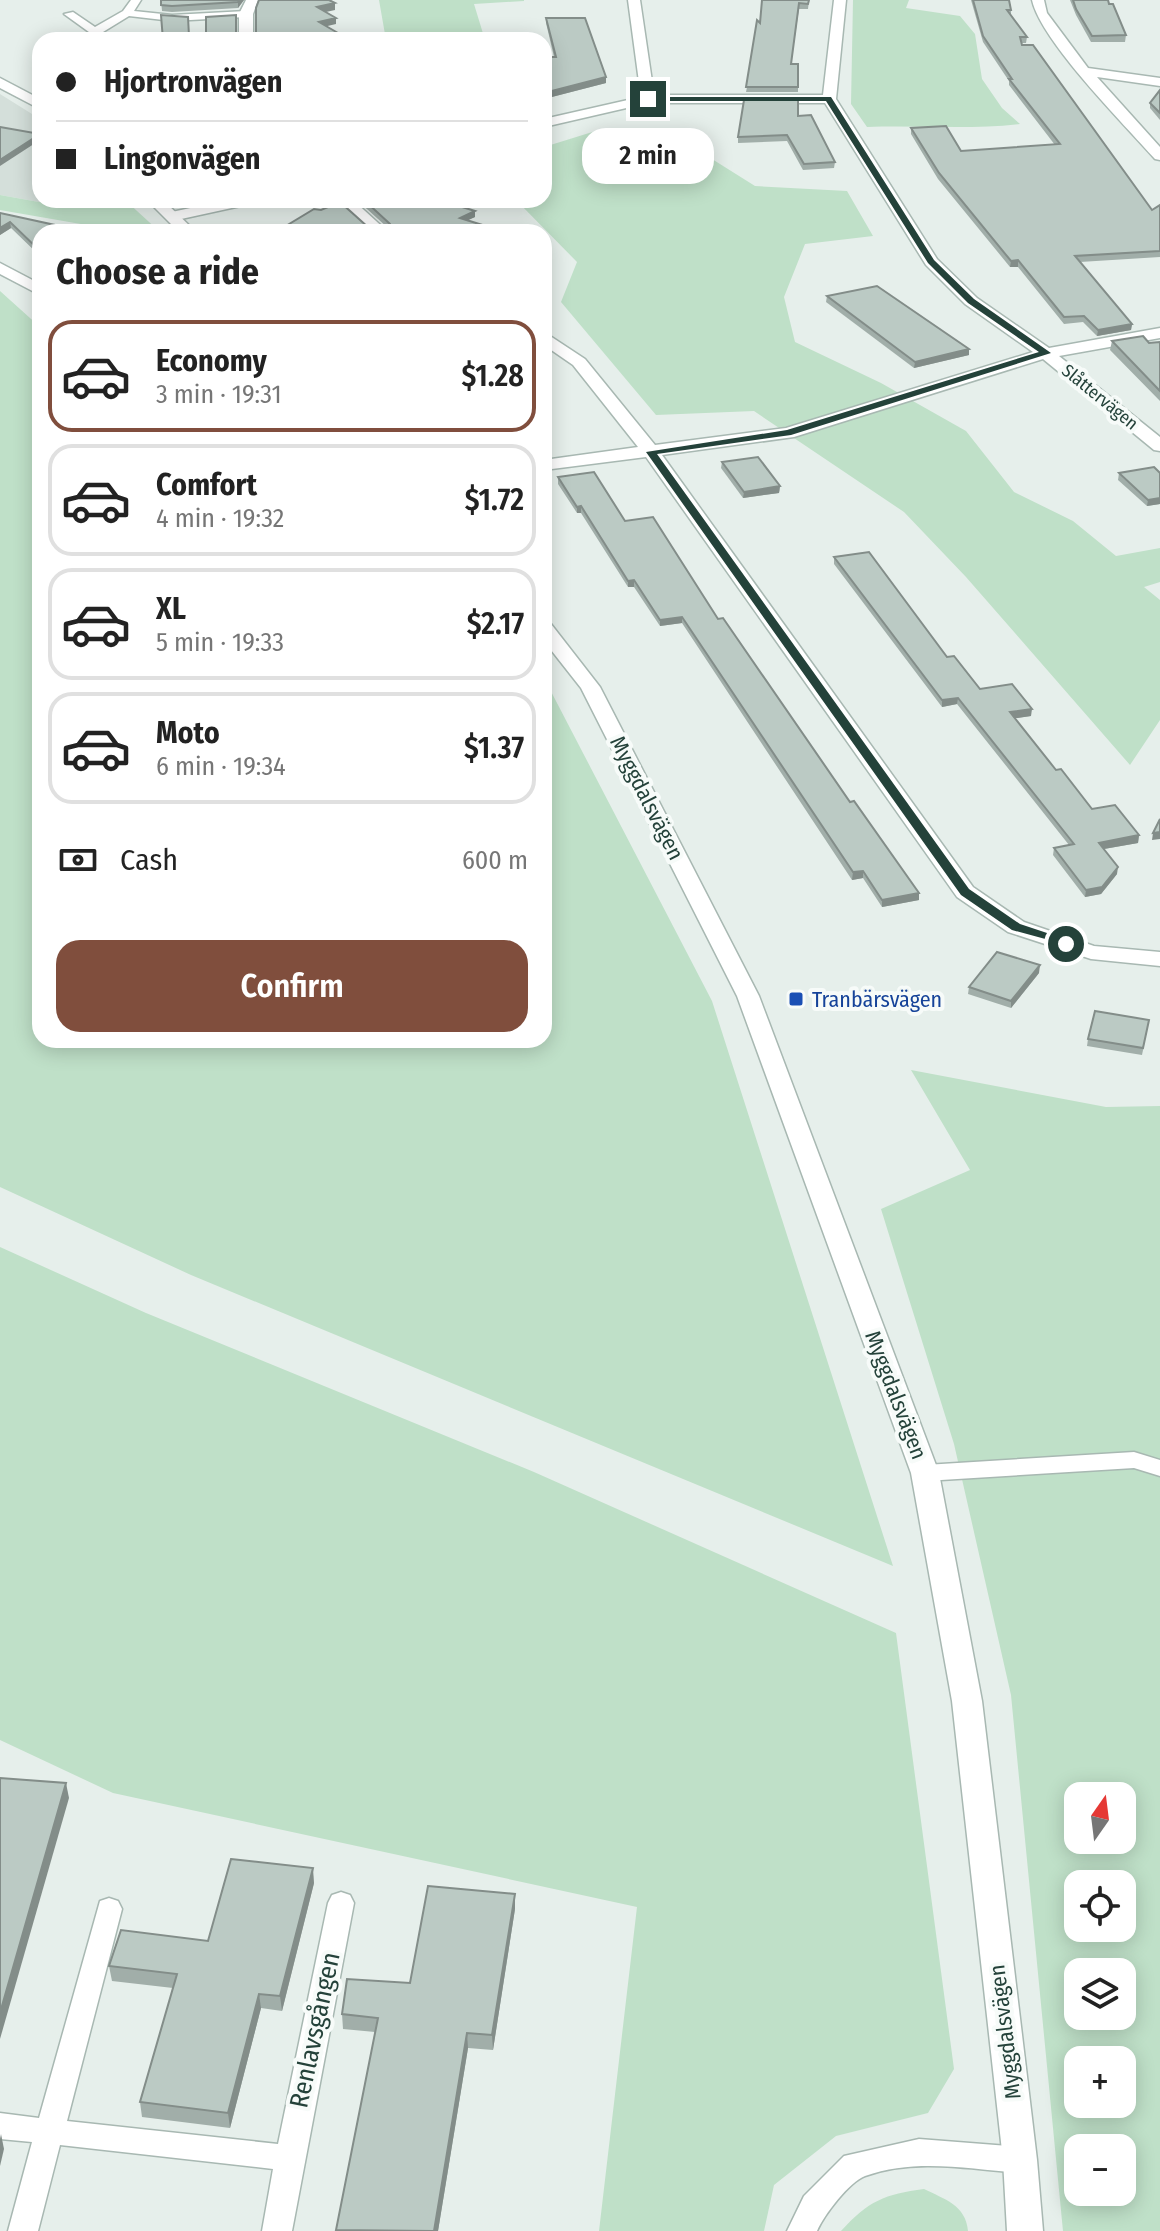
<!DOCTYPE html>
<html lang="en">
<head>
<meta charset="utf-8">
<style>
  :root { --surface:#fff; --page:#f2f2f2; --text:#222; --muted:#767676; --line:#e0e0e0; --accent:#804e3d }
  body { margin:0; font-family:"Fira Sans Condensed",sans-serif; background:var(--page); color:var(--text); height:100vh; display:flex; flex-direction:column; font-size:30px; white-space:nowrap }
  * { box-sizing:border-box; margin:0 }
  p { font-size:26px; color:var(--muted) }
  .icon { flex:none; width:44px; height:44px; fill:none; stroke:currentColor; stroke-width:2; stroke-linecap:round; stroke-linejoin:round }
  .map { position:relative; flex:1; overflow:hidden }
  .sheet { position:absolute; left:32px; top:224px; width:520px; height:824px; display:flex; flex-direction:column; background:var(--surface); border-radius:24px; box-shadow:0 4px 20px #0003 }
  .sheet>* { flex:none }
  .hud { position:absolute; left:32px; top:32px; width:520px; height:176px; border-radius:24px; box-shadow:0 4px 20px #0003; display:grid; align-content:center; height:176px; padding:0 24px; background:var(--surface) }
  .needle { width:52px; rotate:14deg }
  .tools { position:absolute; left:1064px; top:1782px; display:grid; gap:16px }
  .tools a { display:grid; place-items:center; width:72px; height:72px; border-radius:16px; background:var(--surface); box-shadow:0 4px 20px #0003; font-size:40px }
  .end { position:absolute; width:36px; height:36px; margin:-18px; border:10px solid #24423a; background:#fff; box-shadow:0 0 0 4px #fff }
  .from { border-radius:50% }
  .bubble { position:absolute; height:56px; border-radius:24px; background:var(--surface); box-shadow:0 4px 20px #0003; font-size:26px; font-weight:600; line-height:56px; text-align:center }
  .hud b { display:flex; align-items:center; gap:28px; height:76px; font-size:30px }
  .hud b+b { border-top:2px solid var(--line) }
  .hud i { width:20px; height:20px; background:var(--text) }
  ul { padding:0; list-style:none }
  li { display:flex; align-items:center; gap:24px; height:112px; margin:0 16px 12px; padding:0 8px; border:4px solid var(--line); border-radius:24px }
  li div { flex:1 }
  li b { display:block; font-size:30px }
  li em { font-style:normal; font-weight:600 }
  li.active { border-color:var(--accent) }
  li>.icon { width:72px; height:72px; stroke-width:1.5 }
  h2 { padding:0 24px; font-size:36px; line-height:96px }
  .pay { display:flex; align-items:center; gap:20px; height:88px; padding:0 24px; font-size:30px }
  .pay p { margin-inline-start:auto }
  .cta { display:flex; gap:16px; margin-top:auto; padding:16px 24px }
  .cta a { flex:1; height:92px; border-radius:24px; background:var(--accent); color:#fff; font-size:32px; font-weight:600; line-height:92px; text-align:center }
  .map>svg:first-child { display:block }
  .built { fill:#d4dfda }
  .green { fill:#bfe0c8; fill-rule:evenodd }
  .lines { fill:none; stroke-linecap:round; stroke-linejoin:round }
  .service-casing { stroke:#a8b8b2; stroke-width:3 }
  .minor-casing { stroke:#a8b8b2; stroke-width:3 }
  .tertiary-casing { stroke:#a8b8b2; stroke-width:3 }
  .service { fill:#fff; fill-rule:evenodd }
  .minor { fill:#fff; fill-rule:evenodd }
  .tertiary { fill:#fff; fill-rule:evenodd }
  .wall { fill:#a1aea9 }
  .shaded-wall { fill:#838d89 }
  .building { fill:#bbcac4; stroke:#838d89; stroke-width:2 }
  .route { fill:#24423a }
  .transit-dot { fill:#1a4fb4; stroke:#f7fbf9; stroke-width:3 }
  .labels { text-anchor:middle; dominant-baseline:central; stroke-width:8; stroke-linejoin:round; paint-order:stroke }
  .far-street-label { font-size:18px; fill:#24423a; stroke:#f7fbf9 }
  .street-label { font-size:22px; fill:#24423a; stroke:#f7fbf9 }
  .transit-label { font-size:22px; fill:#164399; stroke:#f7fbf9; text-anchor:start }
  .near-street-label { font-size:26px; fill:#24423a; stroke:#f7fbf9 }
</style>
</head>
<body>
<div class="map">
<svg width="1160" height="2231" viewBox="0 0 1160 2231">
  <rect width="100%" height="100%" fill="#e6efeb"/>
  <polygon class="built" points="0,94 40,119 40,200 46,200 39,202 0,195"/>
  <g class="green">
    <polygon points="379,0 524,0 524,1 474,4 485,40 386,40"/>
    <path d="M853 0H909L906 8 960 16 975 34 982 79 1002 108 1020 124C969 130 918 125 867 127L851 104Z"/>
    <polygon points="602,129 712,159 755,186 847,191 873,236 805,244 784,297 795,342 881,383 966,431 1014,492 1073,521 1116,556 1160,548 1160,582 1144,587 1160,600 1160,720 1130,765 966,577 904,512 754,411 656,415 561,302 577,262 516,200 544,200 544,147"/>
    <polygon points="0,195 39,202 125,200 160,232 103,232 98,227 0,210"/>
    <polygon points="0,291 40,327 40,1040 544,1040 544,678 712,1001 893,1566 191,1275 0,1187"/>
    <path d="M911 1070 1106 1107 1160 1106V2231H1063L1011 1695 954 1444 881 1209 970 1170ZM1078 1796H1122V1840H1078ZM1078 1884H1122V1928H1078ZM1078 1972H1122V2016H1078ZM1078 2060H1122V2104H1078ZM1078 2148H1122V2192H1078Z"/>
    <polygon points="0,1247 146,1313 534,1472 896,1633 954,2069 928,2113 836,2136 774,2185 764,2231 599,2231 637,1907 113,1793 0,1740"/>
    <path d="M924 2189C944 2199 966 2205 968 2231H841C868 2201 885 2194 924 2189Z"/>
  </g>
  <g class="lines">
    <defs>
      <g id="service">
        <polygon points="131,0 141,0 134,11 172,15 246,11 251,14 246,17 172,21 129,16 103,32 113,40 100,40 64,14 73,12 95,27 123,11"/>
        <polygon points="1134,1452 1160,1460 1160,1476 1134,1468 925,1481 917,1479 914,1473 917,1467 925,1465"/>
        <polygon points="341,1892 350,1895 354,1903 292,2231 262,2231 273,2169 60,2145 38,2231 8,2231 32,2142 0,2139 0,2113 39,2118 100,1901 109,1898 118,1901 122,1909 67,2121 278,2144 328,1903 332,1895"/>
        <path d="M919 2139 1020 2147 1030 2151 1034 2160 1030 2169 1020 2173C969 2169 915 2158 865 2176 849 2182 824 2215 817 2231H787L804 2196 844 2156Z"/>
      </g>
      <g id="minor">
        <polygon points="246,0 258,0 253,14 253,40 239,40 239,14"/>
        <polygon points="628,0 640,0 654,95 823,95 834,0 846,0 836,99 937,259 977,298 1049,348 1160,328 1160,338 1059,356 1160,437 1160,451 1154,450 1043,359 794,437 662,455 973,887 1024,922 1094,946 1160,952 1160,966 1091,959 1008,932 957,897 646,457 544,470 544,460 638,447 573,365 544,345 544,332 585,359 655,445 786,428 1033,352 965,304 926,265 825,103 648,103 544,127 544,119 641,97"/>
        <path d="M1032 0H1044L1047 13 1088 68 1160 78V86L1097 77 1160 147V160L1155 159C1124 124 1041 41 1032 0Z"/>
        <polygon points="228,200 257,200 250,204 172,221 164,216 167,213"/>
        <polygon points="337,200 353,200 388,232 371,232"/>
        <polygon points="0,263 40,284 40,295 0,274"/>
      </g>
      <g id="tertiary">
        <polygon points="0,78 40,99 40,109 0,88"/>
        <polygon points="147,200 163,200 196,232 179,232"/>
        <polygon points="544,622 551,624 600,687 759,996 939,1473 982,1701 1037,2160 1043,2231 1007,2231 1003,2160 952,1701 911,1473 737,996 581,688 544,641"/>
      </g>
    </defs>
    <use href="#service" class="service-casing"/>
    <use href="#minor" class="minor-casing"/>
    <use href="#tertiary" class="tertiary-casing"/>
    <use href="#service" class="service"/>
    <use href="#minor" class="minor"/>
    <use href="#tertiary" class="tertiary"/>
  </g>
  <g class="wall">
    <polygon points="161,0 244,0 238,8 172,12 162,11"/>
    <polygon points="762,0 809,0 808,9 799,9 791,64 798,64 798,92 746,92 760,23"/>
    <polygon points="971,0 1009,0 1011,10 1011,15 1027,37 1026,43 1021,43 1022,45 1152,210 1160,205 1160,257 1080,262 1132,324 1131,330 1097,336 1083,322 1064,324 1018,267 1010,267 938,179 911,134 911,128 961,151 1055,145 1009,85 1009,81 983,42"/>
    <polygon points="1070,0 1108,0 1126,35 1125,42 1091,42 1076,15"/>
    <polygon points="546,18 606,83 544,99 544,57 554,57 546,23"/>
    <polygon points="1160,90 1160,120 1150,108 1150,103"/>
    <polygon points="798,116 835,162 834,168 803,170 787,141 738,143 738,137"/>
    <polygon points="357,200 457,200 451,203 475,217 467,220 492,228 369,228 388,228"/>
    <polygon points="0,213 40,232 40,256 11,228 0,235"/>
    <polygon points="827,296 969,349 969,355 914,368 826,302"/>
    <polygon points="1112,341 1149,343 1160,342 1160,401 1110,350"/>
    <polygon points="722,462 780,486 779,493 743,498 721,468"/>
    <polygon points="1119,473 1160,473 1160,504 1147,506 1118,480"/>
    <polygon points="558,477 625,521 718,619 850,802 919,893 919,900 882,907 863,878 852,880 682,623 660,626 634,587 628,587 581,513 577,513 558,484"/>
    <polygon points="834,557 947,657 980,689 1031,716 1015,718 1056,770 1092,809 1139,835 1138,843 1104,849 1117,874 1101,894 1085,897 1053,855 1054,848 1069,845 957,704 942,707 834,564"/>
    <polygon points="1039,973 1011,1008 968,994 969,987"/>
    <polygon points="1149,1020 1142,1055 1087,1046 1088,1039"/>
    <polygon points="314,1883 282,2011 261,2008 230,2128 142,2117 140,2102 173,1988 112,1981 109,1966 208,1941"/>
    <polygon points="515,1909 493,2050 468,2048 438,2231 336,2231 375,2032 343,2029 342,2014 410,1983"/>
  </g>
  <g class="shaded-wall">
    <polygon points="240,0 244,0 238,8 238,2"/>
    <polygon points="335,3 335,10 317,14 317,7"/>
    <polygon points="336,18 336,24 319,28 319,22"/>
    <polygon points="338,33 338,39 320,40 320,37"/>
    <polygon points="606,77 606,83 544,99 544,93"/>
    <polygon points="40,134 40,140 0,166 0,160"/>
    <polygon points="445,200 457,200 443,207 443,201"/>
    <polygon points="475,211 475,217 460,224 460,218"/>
    <polygon points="10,222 11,228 0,235 0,228"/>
    <polygon points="1018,260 1018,267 1010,267 1011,261"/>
    <polygon points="1132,324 1131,330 1097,336 1098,330"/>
    <polygon points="969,349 969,355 914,368 915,362"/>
    <polygon points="780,486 779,493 743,498 744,492"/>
    <polygon points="1160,498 1160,504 1147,506 1148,500"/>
    <polygon points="581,506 581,513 577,513 577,507"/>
    <polygon points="634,580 634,587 628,587 628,581"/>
    <polygon points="682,617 682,623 660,626 660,620"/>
    <polygon points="958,698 957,704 942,707 942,700"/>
    <polygon points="1032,709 1031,716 1010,719 1010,712"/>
    <polygon points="1160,832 1160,839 1152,840 1153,833"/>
    <polygon points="1139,835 1138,843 1098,850 1099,843"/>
    <polygon points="1118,867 1117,874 1101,894 1085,897 1086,890"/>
    <polygon points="863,871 863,878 852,880 853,872"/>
    <polygon points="919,893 919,900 882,907 882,900"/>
    <polygon points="1040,965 1039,973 1011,1008 1011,1001"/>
    <polygon points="66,1783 69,1798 0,2039 0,2013"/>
    <polygon points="313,1868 314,1883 282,2011 280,1996"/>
    <polygon points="515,1894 515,1909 493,2050 492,2035"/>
    <polygon points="259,1994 261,2008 230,2128 228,2113"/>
    <polygon points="467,2033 468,2048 438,2231 434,2231"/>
    <polygon points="1,2134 4,2149 0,2166 0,2139"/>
  </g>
  <g class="building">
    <polygon points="161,0 240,0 238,2 172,6 161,5"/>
    <polygon points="259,0 329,0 335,3 317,7 336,18 319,22 338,33 320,37 326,40 163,40 161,15 188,17 189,36 204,37 206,34 206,17 236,15 236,36 253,37 256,34 256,8"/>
    <polygon points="762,0 809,0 808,4 799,3 791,64 798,64 798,87 746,87 757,20 760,23"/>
    <polygon points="973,0 1009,0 1011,10 1007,10 1027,37 1020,37 1022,45 1033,45 1152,210 1160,205 1160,251 1075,256 1132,324 1098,330 1084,316 1064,317 1018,260 1011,261 939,173 911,128 946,126 961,151 1060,144 1009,79 1012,79 983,36"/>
    <polygon points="1073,0 1108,0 1109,4 1113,4 1126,35 1092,36 1076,9"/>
    <polygon points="546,18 585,18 606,77 544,93 544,57 556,57"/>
    <polygon points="1160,90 1160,113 1150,103"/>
    <polygon points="744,100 798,100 798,116 811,115 835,162 804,164 787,135 738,137"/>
    <polygon points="0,127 40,134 0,160"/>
    <polygon points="364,200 445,200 443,201 475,211 460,218 492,228 483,232 276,232 314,209 321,210 340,202 369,228 390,228 390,224"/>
    <polygon points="0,213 55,225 62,232 40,232 40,251 10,222 0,228"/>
    <polygon points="877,286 969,349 915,362 827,296"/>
    <polygon points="1143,336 1149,343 1160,342 1160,391 1112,341"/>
    <polygon points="758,457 780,486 744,492 722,462"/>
    <polygon points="1154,467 1160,473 1160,498 1148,500 1119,473"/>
    <polygon points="594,472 625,521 653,517 718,619 723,618 850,802 854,801 919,893 882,900 863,871 853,872 682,617 660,620 634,580 628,581 581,506 577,507 558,477"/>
    <polygon points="869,552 947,657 954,656 980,689 1012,684 1032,709 1010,712 1056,770 1061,769 1092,809 1115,805 1139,835 1099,843 1118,867 1102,887 1086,890 1054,848 1074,844 958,698 942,700 834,557"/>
    <polygon points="1160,819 1160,832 1153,833"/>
    <polygon points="997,952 1040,965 1011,1001 969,987"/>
    <polygon points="1095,1011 1149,1020 1143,1048 1088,1039"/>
    <polygon points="0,1778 66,1783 0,2013"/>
    <polygon points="231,1859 313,1868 280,1996 259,1994 228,2113 140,2102 177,1974 109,1966 121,1930 208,1941"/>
    <polygon points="428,1886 515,1894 492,2035 467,2033 434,2231 336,2230 378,2018 342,2014 347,1979 410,1983"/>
  </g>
  <polygon class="route" points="648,97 831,97 934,260 974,299 1051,353 791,435 657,454 969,889 1020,924 1071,941 1071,946 1012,930 961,895 646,452 787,430 1039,352 968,303 928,263 826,101 646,101"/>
  <rect class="transit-dot" x="788" y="991" width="16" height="16" rx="4"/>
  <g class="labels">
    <g class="far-street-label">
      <text transform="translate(1100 397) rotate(39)">Slåttervägen</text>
    </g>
    <g class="street-label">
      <text transform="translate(647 798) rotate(63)">Myggdalsvägen</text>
      <text transform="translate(896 1395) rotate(69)">Myggdalsvägen</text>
      <text transform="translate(1005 2032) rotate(-97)">Myggdalsvägen</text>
    </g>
    <g class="transit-label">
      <text x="812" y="999">Tranbärsvägen</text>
    </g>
    <g class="near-street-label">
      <text transform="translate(315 2030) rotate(-78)">Renlavsgången</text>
    </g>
  </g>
</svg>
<div class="tools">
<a><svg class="needle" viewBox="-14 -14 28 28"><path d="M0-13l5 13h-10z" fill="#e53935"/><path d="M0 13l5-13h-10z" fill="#767676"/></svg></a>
<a><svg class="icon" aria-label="locate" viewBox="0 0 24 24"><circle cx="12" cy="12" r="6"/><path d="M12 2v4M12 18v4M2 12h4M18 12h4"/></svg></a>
<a><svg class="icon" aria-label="layers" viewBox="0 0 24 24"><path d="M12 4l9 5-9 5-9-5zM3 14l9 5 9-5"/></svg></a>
<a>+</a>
<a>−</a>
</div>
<i class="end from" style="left:1066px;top:944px"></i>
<i class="end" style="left:648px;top:99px"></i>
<div class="bubble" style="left:582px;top:128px;width:132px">2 min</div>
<div class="hud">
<b><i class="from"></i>Hjortronvägen</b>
<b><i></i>Lingonvägen</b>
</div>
<section class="sheet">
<h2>Choose a ride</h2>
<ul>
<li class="active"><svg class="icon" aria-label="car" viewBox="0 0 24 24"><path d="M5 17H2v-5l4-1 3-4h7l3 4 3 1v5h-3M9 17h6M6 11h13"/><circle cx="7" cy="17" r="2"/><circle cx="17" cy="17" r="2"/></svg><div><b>Economy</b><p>3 min · 19:31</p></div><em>$1.28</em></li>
<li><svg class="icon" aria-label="car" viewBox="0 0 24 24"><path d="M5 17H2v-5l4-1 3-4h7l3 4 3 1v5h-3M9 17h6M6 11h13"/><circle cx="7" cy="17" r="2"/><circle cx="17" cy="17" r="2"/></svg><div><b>Comfort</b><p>4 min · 19:32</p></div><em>$1.72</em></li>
<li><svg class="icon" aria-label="car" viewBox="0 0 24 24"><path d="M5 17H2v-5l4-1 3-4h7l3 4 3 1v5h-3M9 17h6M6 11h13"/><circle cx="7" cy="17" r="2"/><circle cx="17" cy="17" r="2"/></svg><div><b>XL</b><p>5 min · 19:33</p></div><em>$2.17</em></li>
<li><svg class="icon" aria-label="car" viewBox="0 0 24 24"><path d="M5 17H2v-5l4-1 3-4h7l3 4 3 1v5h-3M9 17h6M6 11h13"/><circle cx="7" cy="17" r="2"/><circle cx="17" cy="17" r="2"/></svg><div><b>Moto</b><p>6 min · 19:34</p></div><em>$1.37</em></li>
</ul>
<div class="pay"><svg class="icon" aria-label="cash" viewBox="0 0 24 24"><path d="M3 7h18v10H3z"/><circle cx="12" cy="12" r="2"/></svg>Cash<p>600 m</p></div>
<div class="cta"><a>Confirm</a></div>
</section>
</div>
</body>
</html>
